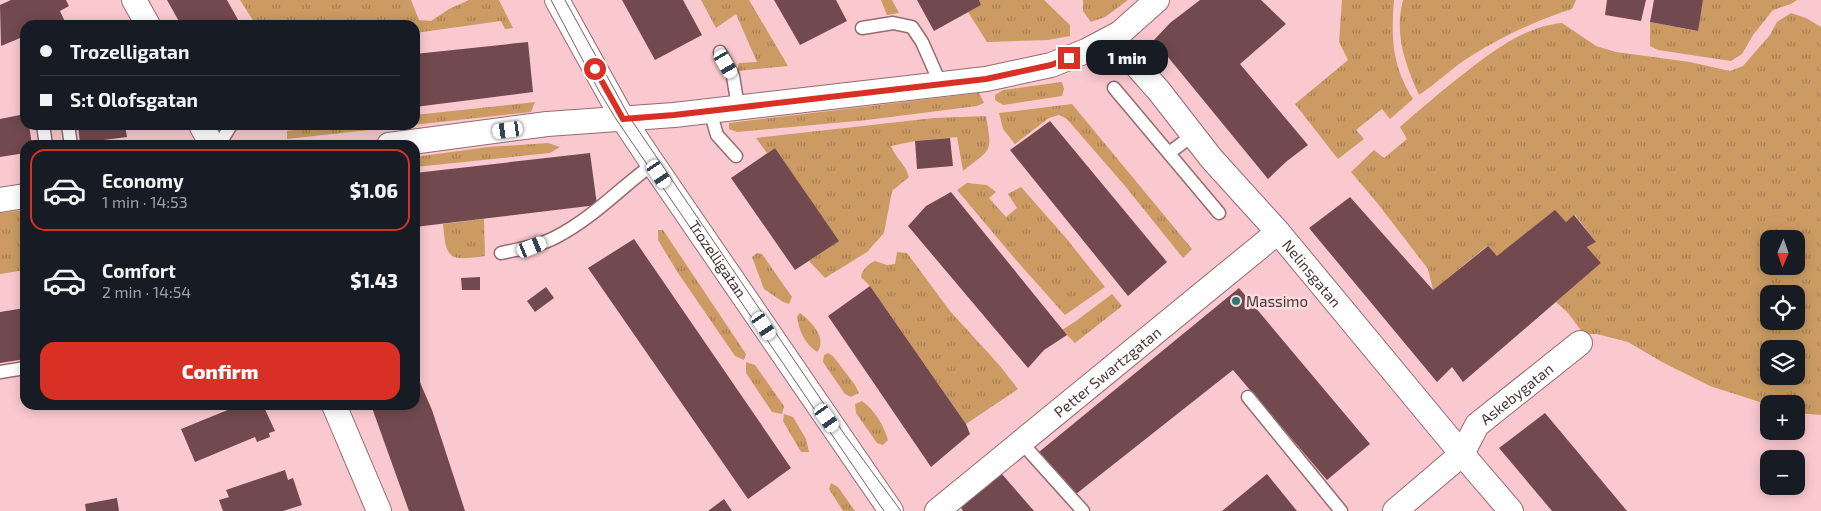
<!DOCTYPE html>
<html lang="en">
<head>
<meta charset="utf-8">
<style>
  :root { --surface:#171b24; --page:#242831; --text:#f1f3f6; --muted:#9ea1a6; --line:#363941; --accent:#d93025 }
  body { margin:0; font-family:"Exo 2",sans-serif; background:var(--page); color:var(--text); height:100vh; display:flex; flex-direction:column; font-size:19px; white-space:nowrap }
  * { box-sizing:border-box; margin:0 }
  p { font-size:16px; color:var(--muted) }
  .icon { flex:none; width:28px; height:28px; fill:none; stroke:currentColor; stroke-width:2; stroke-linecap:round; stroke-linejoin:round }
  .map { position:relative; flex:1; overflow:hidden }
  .sheet { position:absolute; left:20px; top:140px; width:400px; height:270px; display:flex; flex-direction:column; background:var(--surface); border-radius:15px; box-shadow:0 2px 12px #0003 }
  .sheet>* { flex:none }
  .hud { position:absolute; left:20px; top:20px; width:400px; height:110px; border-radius:15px; box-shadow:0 2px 12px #0003; display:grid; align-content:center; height:110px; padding:0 20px; background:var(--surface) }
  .needle { width:32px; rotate:182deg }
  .fabs { position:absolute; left:1760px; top:230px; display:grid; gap:10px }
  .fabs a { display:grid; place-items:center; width:45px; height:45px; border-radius:10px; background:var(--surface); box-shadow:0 2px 12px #0003; font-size:25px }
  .end { position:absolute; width:22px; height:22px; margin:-11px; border:6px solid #d93025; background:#fff; box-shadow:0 0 0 2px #fff }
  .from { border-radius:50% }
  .bubble { position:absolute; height:35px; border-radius:15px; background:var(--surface); box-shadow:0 2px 12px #0003; font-size:16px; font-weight:800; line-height:35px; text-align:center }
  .car { position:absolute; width:15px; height:30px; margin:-15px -8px; border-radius:6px; box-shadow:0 0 4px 1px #0007; background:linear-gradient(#fff 24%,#345 0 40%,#fff 0 76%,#345 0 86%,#fff 0) }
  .hud b { display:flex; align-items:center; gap:18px; height:48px; font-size:19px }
  .hud b+b { border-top:1px solid var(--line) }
  .hud i { width:12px; height:12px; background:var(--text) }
  ul { padding:9px 0 0; list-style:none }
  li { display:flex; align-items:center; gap:15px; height:82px; margin:0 10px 8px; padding:0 10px; border:2px solid transparent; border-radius:15px }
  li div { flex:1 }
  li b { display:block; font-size:19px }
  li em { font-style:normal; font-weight:800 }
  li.active { border-color:var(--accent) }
  li>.icon { width:45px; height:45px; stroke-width:1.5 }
  .cta { display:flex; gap:10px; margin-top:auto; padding:10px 20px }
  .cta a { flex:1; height:58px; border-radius:15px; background:var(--accent); color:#fff; font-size:20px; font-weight:800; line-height:58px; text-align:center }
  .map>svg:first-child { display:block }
  .grass { fill:url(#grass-tufts); fill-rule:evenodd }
  .building { fill:#71494f }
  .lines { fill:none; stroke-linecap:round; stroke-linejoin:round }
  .lane-casing { stroke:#956a70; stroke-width:15 }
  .street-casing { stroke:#956a70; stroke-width:26 }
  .lane { stroke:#fff; stroke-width:12 }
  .street { stroke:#fff; stroke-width:24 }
  .tram { stroke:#7b5f62; stroke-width:1 }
  .route { stroke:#d93025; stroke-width:6 }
  .poi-dot { fill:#2d7672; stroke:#fadcdf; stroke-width:2 }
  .labels { text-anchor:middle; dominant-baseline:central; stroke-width:5; stroke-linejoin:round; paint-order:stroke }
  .street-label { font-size:15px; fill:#493638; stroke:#fadcdf }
  .poi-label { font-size:15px; fill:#493638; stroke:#fadcdf; text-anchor:start }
</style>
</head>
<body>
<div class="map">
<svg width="1821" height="511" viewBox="0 0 1821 511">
  <defs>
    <pattern id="grass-tufts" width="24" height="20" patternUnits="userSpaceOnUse" patternTransform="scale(1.25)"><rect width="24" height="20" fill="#cb9b63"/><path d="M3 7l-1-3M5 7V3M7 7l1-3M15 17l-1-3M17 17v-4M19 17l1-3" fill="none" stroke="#a77f53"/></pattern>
  </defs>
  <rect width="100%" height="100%" fill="#fac9cf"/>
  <g class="grass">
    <polygon points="240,0 411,0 419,20 431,21 449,9 469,0 499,0 513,28 505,29 501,21 415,33 415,25 256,25"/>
    <polygon points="701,0 749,0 788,66 737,71 739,63 757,62 736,14 716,28"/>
    <polygon points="881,0 892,0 899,13 887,15"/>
    <polygon points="979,0 1044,0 1070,25 1070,36 1048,40 987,42 968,12 981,5"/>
    <polygon points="1083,0 1128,0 1105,17 1091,22 1083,11"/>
    <path d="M1342 0H1394C1391 38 1392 66 1413 99L1390 119 1382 109 1356 130 1364 139 1338 159 1295 104 1348 60 1339 42Z"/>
    <path d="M1403 0H1576L1572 9C1537 20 1503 36 1471 56 1453 67 1437 83 1419 95 1405 64 1394 34 1403 0Z"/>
    <polygon points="1703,0 1797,0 1791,4 1773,10 1753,35 1742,54 1731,61 1658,50 1650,46 1650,22 1697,31"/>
    <path d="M1791 13 1806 18 1821 27V415L1796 413V404H1769V405L1710 386 1662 362 1628 342 1597 334H1587L1580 329 1568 313 1556 302 1601 263 1587 247 1596 242 1575 215 1566 222 1497 256 1487 246 1433 290 1428 269 1378 204 1351 172 1374 150 1384 158 1407 139 1400 127C1419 110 1437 95 1457 79 1488 55 1521 27 1562 23L1596 46 1616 52 1690 62 1730 71 1743 66 1770 35 1777 22ZM1769 239H1796V266H1769ZM1769 294H1796V321H1769ZM1769 349H1796V376H1769Z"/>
    <polygon points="1062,82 1064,89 1062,96 1003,105 995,100 995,95 1003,90"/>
    <polygon points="979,93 984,103 977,106 867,120 737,132 729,129 729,123"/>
    <polygon points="535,102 531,112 287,139 287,131 329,125 415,125 415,115"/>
    <polygon points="1072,104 1192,249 1183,258 1125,186 1067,119 1059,115 1049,118 1015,144 1003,129 999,113"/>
    <path d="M986 116C992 153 993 147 963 171L957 137 915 141 891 146C896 159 905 163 909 177L892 191 884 233 867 252 825 278 809 261 838 241 775 148 767 153 756 138 934 118Z"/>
    <polygon points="548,143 560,147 550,153 415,167 415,157 488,147"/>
    <polygon points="967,183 987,185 996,192 989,198 1006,217 1017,208 1008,194 1021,187 1066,238 1105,287 1065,315 1016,260 957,190"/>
    <polygon points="25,210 25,270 0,274 0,213"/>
    <path d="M484 219 485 256C449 261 446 260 443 224Z"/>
    <polygon points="658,230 663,230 746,354 744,360 735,356 678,273 658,240"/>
    <path d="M897 252 907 253 950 311 1000 366 1018 389 966 424 870 286 861 277C862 270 868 264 875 261L887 265 895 264Z"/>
    <polygon points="757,253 762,254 792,297 789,304 783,302 764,289 752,257"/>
    <polygon points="1112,294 1122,306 1075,343 1062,330 1076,321"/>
    <path d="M800 313C811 321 828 339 817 352 804 343 799 331 797 316Z"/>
    <polygon points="828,353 833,356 855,385 859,393 851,397 845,394 823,362 824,355"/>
    <polygon points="746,362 755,365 784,406 782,414 772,412 746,373"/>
    <path d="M862 401C874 409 884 426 888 440L883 445 877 443 856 413 855 404Z"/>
    <polygon points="784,414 793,417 806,439 809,452 801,452 783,421"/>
    <polygon points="831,483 838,487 855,511 843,511 829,489"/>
  </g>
  <g class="building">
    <polygon points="11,0 66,0 69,6 60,11 66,24 25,25 25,36 1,46 0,5"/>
    <polygon points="167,0 227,0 241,25 181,25"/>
    <polygon points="622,0 683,0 702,35 655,60"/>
    <polygon points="774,0 836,0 847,21 800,45"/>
    <polygon points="917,0 979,0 981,5 934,31"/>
    <polygon points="1200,0 1261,0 1286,24 1240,64 1308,145 1287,161 1268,179 1154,40 1170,23"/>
    <polygon points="1607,0 1646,0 1641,21 1605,15"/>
    <polygon points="1654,0 1703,0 1698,31 1650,22"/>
    <polygon points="528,42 533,92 415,107 415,54"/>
    <polygon points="25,114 25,125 29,125 32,145 25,145 25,153 0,157 0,119"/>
    <polygon points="1050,121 1167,262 1128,296 1010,150"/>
    <polygon points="78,125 125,125 127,137 80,143"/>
    <polygon points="950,138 953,166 917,169 915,141"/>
    <polygon points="775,148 839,241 795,270 731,178"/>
    <polygon points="590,153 597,205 415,227 415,173"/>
    <polygon points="951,192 1067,335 1044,350 1028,368 908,226 926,206"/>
    <polygon points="1350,197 1433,290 1488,246 1497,256 1555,210 1566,222 1574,215 1596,242 1587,247 1601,263 1463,382 1452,367 1437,382 1309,228"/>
    <polygon points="634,239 791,468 748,499 588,268"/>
    <polygon points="480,277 480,290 462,290 461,278"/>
    <polygon points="870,286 966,424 970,434 931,467 828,316"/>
    <polygon points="546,287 554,298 535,312 527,301"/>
    <polygon points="1239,288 1370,444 1327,480 1233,370 1076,494 1039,452"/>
    <polygon points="25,308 25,359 0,363 0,312"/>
    <polygon points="415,371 432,410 465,511 409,511 371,405 415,405"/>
    <polygon points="240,405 263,405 275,431 269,433 270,437 257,442 255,437 195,462 181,429"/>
    <polygon points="1545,413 1627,511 1552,511 1499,448"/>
    <polygon points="285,470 288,480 293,478 302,505 283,511 223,511 219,500 229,497 226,490"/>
    <polygon points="1001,473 1034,511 963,511 960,506"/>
    <polygon points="1267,474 1297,511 1222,511"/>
    <polygon points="117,498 119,511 86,511 85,504"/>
    <polygon points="724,499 732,511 708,511"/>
  </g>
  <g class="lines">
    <defs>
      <g id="lane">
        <polyline points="862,28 893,23 912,27 922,42 941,85"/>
        <polyline points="720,52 733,76 738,107"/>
        <polyline points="1114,88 1219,213"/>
        <polyline points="710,111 717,135 736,156"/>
        <polyline points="43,125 46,145"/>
        <polyline points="68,125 71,145"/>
        <polyline points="219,145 231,125"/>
        <polyline points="1169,153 1193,135"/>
        <path d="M501 253C520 249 539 246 556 237 593 218 620 188 653 164"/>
        <polyline points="0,372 25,368"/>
        <polyline points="1248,397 1341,511"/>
        <polyline points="1021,442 1083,511"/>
      </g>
      <g id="street">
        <polyline points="134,0 148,25"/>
        <path id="s1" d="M557 0 623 119 653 164 891 511"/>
        <path id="s2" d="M1112 38 1159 91 1211 158 1278 232 1462 454 1511 511"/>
        <polyline points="201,125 212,145"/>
        <polyline points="389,145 547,124 674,115 986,79 1051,65 1086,51 1120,33 1157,0"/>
        <polyline points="0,200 25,196"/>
        <polyline points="334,405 379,511"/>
        <path id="s3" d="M937 511 1278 232"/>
        <path id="s4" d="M1395 511 1462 454 1477 425 1580 343"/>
      </g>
    </defs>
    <use href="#lane" class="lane-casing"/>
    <use href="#street" class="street-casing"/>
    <use href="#lane" class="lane"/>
    <use href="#street" class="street"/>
    <g class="tram">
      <polyline points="551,0 599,91 616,119 884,511"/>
      <polyline points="565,0 630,118 845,435 901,511"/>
    </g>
  </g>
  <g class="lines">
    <polyline class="route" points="595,69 623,119 674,115 986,79 1051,65 1069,58"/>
  </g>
  <circle class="poi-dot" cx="1236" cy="301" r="5"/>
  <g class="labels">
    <g class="street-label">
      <text stroke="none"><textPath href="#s1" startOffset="305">Trozelligatan</textPath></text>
      <text stroke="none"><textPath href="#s2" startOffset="309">Nelinsgatan</textPath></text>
      <text stroke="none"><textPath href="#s3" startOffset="220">Petter Swartzgatan</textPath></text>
      <text stroke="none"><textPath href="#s4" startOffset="171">Askebygatan</textPath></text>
    </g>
    <g class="poi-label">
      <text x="1246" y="301">Massimo</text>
    </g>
  </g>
</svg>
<div class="fabs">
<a><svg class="needle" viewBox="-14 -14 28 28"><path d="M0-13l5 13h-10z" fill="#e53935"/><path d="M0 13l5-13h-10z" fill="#9ea1a6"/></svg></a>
<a><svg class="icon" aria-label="locate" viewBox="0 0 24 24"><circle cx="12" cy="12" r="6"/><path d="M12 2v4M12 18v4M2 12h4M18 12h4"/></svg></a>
<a><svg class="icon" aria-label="layers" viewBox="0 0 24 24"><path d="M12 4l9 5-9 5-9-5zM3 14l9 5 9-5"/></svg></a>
<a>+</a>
<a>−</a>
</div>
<i class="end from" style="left:595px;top:69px"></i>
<i class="end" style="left:1069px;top:58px"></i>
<div class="bubble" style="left:1086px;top:40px;width:82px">1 min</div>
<i class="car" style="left:726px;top:64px;rotate:150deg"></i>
<i class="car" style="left:508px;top:130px;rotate:262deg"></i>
<i class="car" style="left:659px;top:174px;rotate:146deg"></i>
<i class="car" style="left:532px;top:247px;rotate:68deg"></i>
<i class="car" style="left:764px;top:326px;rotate:146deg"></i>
<i class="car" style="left:827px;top:418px;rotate:145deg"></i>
<div class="hud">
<b><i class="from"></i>Trozelligatan</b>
<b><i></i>S:t Olofsgatan</b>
</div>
<section class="sheet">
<ul>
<li class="active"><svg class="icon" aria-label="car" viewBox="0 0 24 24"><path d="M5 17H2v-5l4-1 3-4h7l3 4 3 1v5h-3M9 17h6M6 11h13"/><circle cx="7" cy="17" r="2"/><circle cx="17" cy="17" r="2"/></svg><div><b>Economy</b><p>1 min · 14:53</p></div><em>$1.06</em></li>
<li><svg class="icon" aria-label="car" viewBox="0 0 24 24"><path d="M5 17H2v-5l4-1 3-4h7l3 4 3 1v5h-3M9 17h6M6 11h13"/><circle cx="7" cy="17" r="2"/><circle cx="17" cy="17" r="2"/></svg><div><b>Comfort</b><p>2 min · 14:54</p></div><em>$1.43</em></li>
</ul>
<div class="cta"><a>Confirm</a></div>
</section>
</div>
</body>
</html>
